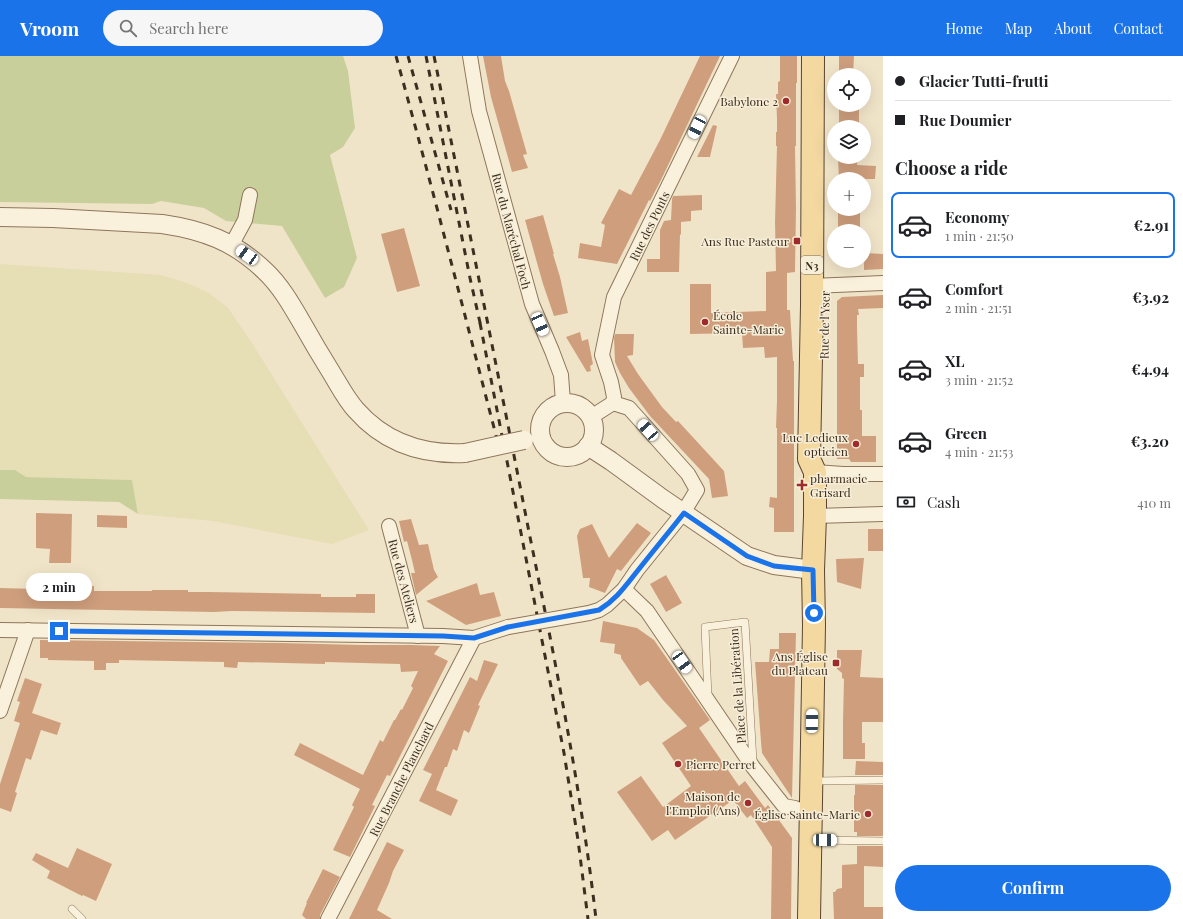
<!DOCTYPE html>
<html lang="en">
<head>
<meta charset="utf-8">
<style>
  :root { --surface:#fff; --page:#f6f6f6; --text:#202124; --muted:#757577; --line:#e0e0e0; --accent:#1a73e8 }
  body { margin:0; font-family:"Playfair Display",serif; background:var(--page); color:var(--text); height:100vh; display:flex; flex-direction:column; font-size:15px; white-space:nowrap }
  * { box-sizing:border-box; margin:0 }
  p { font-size:13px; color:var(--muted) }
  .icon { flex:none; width:22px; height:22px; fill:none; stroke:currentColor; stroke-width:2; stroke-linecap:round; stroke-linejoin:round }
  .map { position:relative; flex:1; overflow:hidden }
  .panel { display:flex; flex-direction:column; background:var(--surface); width:300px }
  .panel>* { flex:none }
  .banner { display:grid; align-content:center; height:88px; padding:0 12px; background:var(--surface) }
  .tools { position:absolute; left:827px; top:12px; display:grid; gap:8px }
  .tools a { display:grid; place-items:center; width:44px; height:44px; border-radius:50%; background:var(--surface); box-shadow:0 4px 16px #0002; font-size:20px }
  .end { position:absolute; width:18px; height:18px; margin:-9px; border:5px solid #1a73e8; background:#fff; box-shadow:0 0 0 2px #fff }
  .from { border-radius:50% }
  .bubble { position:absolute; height:28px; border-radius:14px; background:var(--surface); box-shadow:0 4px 16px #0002; font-size:13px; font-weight:700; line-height:28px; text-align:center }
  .car { position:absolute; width:12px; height:24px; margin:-12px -6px; border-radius:5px; box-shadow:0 0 3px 1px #0007; background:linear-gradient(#fff 24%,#345 0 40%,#fff 0 76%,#345 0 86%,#fff 0) }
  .banner b { display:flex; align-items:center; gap:14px; height:38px; font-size:15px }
  .banner b+b { border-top:1px solid var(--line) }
  .banner i { width:10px; height:10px; background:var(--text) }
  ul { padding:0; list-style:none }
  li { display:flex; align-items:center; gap:12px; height:66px; margin:0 8px 6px; padding:0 4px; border:2px solid transparent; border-radius:8px }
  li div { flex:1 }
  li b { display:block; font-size:15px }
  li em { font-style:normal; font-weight:700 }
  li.selected { border-color:var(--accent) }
  li>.icon { width:36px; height:36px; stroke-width:1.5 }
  h2 { padding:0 12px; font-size:18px; line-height:48px }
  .pay { display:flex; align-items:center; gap:10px; height:44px; padding:0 12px; font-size:15px }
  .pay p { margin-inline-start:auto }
  .button { display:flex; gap:8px; margin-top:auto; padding:8px 12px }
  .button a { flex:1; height:46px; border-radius:24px; background:var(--accent); color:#fff; font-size:16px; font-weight:700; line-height:46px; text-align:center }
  header { display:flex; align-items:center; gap:24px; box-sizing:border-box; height:56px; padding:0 20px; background:var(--accent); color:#fff }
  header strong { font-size:19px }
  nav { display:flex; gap:22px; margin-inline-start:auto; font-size:14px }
  .search { width:280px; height:36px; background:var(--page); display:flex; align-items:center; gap:10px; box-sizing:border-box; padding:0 14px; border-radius:22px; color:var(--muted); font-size:15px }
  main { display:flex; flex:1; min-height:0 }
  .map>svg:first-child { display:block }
  .farmland { fill:#e6deb5 }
  .green { fill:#c9cf9b }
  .building { fill:#cf9f7d }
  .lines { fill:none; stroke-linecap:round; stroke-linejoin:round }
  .service-casing { stroke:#8d765c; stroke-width:8 }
  .minor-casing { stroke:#8d765c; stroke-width:16 }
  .tertiary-casing { stroke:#8d765c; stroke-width:20 }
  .primary-casing { stroke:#5b4430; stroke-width:24 }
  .service { stroke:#faf1dc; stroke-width:7 }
  .minor { stroke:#faf1dc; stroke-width:14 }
  .tertiary { stroke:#faf1dc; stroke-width:18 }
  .primary { stroke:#f3d9a0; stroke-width:22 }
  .rail { stroke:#3d2e20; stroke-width:3; stroke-dasharray:7 7; stroke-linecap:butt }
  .minor-bridge-casing { stroke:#8d765c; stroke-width:16; stroke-linecap:butt }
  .tertiary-bridge-casing { stroke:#8d765c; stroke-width:20; stroke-linecap:butt }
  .minor-bridge { stroke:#faf1dc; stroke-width:14 }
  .tertiary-bridge { stroke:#faf1dc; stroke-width:18 }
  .route { stroke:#1a73e8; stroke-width:5 }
  .poi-dot { fill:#9e2a2b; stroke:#f7eed8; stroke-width:1.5 }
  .labels { text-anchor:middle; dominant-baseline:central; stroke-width:3; stroke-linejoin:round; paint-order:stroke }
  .shield { fill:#f7eed8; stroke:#756857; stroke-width:1 }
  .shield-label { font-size:11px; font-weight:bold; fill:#3d2e20 }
  .poi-label { font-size:12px; fill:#3d2e20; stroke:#f7eed8; text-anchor:end }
  .street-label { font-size:12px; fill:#3d2e20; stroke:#f7eed8 }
</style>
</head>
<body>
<header>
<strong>Vroom</strong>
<div class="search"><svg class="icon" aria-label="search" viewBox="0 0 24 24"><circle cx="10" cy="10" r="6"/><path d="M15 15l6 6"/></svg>Search here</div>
<nav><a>Home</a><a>Map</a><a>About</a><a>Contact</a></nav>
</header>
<main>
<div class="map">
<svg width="883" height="863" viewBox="0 0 883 863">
  <rect width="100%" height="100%" fill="#f0e4c8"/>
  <polygon class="farmland" points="0,208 161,219 187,227 209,237 228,252 252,287 369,474 332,488 213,465 138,458 132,424 26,421 15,414 0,414"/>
  <g class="green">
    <polygon points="0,0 343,0 348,15 355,72 343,91 330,99 357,202 344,231 325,242 282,170 226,165 204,152 161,145 152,148 0,146"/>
    <polygon points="0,414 15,414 26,421 132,424 138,458 119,446 0,443"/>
  </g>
  <g class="building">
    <polygon points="483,0 501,0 505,25 509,35 527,98 523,99 528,112 512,116 491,41"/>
    <polygon points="700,0 720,0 661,124 650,145 649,144 617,208 578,202 580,187 601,191 605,169 601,167 619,133 631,139 660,84"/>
    <polygon points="780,0 797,0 797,27 796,27 796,90 795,90 796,152 795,216 787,217 787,254 790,254 793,305 794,305 794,476 774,476 774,452 769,451 770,441 777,442 777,372 776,372 777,345 777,301 765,302 764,291 743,292 742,277 690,278 690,228 711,228 711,257 766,255 766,216 776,215 775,166 777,90 776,90 776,76 777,76 777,63 776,38 778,38 778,26 780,25"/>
    <polygon points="839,0 854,0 853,19 839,19"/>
    <rect x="839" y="49" width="20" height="22"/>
    <polygon points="713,69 717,70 710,101 697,101"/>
    <polygon points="838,101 858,101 857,109 876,110 875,123 839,123"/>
    <polygon points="702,139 702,154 691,155 691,165 681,166 681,178 680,179 679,216 647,216 647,203 660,203 660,174 664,165 671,164 672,143 673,140"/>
    <rect x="838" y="153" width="22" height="22"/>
    <polygon points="543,159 554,198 553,198 560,221 568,257 554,260 543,228 525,164"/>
    <polygon points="404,172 420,230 397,236 381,178"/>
    <polygon points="864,197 883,198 883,213 864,214"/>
    <polygon points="883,239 883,252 858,253 859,259 857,259 857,271 858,308 864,308 864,321 860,321 860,354 862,354 862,380 876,380 876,406 851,406 849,403 837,403 837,245 842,241"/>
    <polygon points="580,276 582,285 588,283 593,308 590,310 591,315 587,316 566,281"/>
    <polygon points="615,278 634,278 633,299 627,300 638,318 662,351 676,366 678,365 724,415 728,440 712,442 709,423 650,360 629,332 620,317 615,306 614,282"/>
    <polygon points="36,457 72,458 71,507 49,507 50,493 36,492"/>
    <polygon points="97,459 127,460 127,472 97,471"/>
    <polygon points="411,463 419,489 428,488 434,514 438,521 416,539 411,517 415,517 412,504 407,485 404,486 399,465"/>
    <polygon points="637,467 651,477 621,515 617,513 605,537 589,531 590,522 583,522 577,480 580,473 592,468 609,502"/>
    <rect x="868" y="473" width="15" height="22"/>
    <polygon points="864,502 861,533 837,526 836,503"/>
    <polygon points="666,519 682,547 666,556 650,528"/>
    <polygon points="477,527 480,539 494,536 501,560 466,569 426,545"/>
    <polygon points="74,530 94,530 94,535 152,535 152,534 188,534 188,536 208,536 321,538 321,541 356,541 356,538 375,538 375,557 232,555 214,556 0,552 0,532 36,533 36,531 74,532"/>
    <polygon points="603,565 637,572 654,584 710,664 699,672 739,730 745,725 765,752 768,749 792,782 791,863 771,863 772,791 751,759 747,762 733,744 675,784 668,774 652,785 617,736 641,720 663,751 691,730 662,687 687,670 663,644 648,625 640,630 621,602 621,599 614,597 615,588 600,586"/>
    <polygon points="779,577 796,577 792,742 762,697 761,686 755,606 769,606 770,593 779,593"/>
    <polygon points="40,584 281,587 360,589 411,589 440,590 434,598 448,605 390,720 387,719 372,749 375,750 350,801 333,794 354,751 352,749 360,733 294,699 300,687 363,719 380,684 383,686 394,664 395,664 401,653 402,654 413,632 411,630 418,615 401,616 400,608 325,606 325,608 238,606 237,612 224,611 224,606 119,604 119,607 106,607 106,614 94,614 94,605 48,604 48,602 40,602"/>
    <polygon points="837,594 862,594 860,621 883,622 883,666 862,666 862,687 865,687 865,703 843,703 843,665 844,623 842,622 842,617 837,613"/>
    <polygon points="484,604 498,608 478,649 480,650 469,677 464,674 457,695 453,693 447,711 445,711 436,734 458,744 451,760 419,745 432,718 423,714 470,621 477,625"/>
    <polygon points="25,622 42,628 32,657 61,667 57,679 41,674 31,704 26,702 15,736 17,737 11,756 0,752 0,728 20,667 14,665 20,646 17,645"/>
    <polygon points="856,705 883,706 883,719 855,719"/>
    <polygon points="855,729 883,729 883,780 857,780 857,776 854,776 854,739 855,739"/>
    <polygon points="387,786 404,794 393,815 389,827 377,854 392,863 349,863"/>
    <polygon points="857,790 883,790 883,811 864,810 864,851 883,851 883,863 834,863 833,836 835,836 837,833 842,832 842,809 857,808"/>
    <polygon points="77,792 112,808 96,845 83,839 82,840 47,822 50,815 32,804 36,797 68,812"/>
    <polygon points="323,813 340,821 320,859 320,863 306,863 302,859 307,847 306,847"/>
  </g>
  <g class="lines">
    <defs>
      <g id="service">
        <polyline points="708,641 705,571 745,566 753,706"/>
        <polyline points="814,725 883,724"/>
        <polyline points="813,784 883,785"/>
        <polyline points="72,853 82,863"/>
      </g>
      <g id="minor">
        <polyline points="470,0 479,55 532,248 552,295 561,319 563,346"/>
        <polyline points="232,188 245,164 250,139"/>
        <polyline points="812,230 883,227"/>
        <polyline points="613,347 614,341 611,326 602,299 614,241 732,0"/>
        <polyline points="815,416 843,418 883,418"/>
        <polyline points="815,460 883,458"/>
        <polyline points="389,470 418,580"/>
        <polyline points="624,533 647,555 753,711 784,750 795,752 811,758"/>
        <polyline points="589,557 599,554 607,549 624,533 637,514 683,457 697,434 688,418 629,352 613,347 591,361"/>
        <polyline points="0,574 443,580 474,582 508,571"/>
        <polyline points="0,655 28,574"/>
        <polyline points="328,863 474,582"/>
      </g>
      <g id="tertiary">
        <path d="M0 161 53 162 162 168C203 174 234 185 265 215 280 229 291 248 302 267 311 283 321 300 331 316 339 329 346 343 356 354 385 387 423 399 465 397"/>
        <circle cx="567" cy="374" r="27"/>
        <polyline points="588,390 611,405 663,443 747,500 774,509 813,514"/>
      </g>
      <polyline id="primary" points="809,863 814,569 813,514 815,460 815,416 809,403 812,249 813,0"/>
    </defs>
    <use href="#service" class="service-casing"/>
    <use href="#minor" class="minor-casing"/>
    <use href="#tertiary" class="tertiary-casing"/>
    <use href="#primary" class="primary-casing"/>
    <use href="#service" class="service"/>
    <use href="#minor" class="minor"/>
    <use href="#tertiary" class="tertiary"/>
    <use href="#primary" class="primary"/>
    <g class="rail">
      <path d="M396 0C432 130 465 260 499 391"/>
      <polyline points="408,0 451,154"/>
      <polyline points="426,0 470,222 481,271"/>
      <path d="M434 0C466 159 498 317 529 476 555 604 581 733 596 863"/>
      <polyline points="480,267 564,697 578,784 588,863"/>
    </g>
    <defs>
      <polyline id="minor-bridge" points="508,571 589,557"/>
      <polyline id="tertiary-bridge" points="465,397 524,384"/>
    </defs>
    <use href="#minor-bridge" class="minor-bridge-casing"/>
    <use href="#tertiary-bridge" class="tertiary-bridge-casing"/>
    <use href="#minor-bridge" class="minor-bridge"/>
    <use href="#tertiary-bridge" class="tertiary-bridge"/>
  </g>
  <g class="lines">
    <path class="route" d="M59 575 443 580 474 582 508 571 599 554C617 543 626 529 639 513 654 494 669 476 684 457L747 500 774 510 813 514 814 557"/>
  </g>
  <g class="poi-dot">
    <circle cx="786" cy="45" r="4"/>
    <rect x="793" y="181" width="8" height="8" rx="2"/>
    <circle cx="705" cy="266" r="4"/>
    <circle cx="856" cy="388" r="4"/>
    <path d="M800 423h4v4h4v4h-4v4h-4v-4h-4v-4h4z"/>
    <rect x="832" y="603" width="8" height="8" rx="2"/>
    <circle cx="678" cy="708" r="4"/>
    <circle cx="748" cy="747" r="4"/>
    <circle cx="868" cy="758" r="4"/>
  </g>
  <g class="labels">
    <rect class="shield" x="801" y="200" width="22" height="18" rx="3"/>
    <g class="shield-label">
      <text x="812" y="209">N3</text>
    </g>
    <g class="poi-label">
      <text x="778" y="45">Babylone 2</text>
      <text x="789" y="185">Ans Rue Pasteur</text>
      <text x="713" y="259" text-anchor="start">École<tspan x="713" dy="14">Sainte-Marie</tspan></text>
      <text x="848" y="381">Luc Ledieux<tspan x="848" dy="14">opticien</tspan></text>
      <text x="810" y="422" text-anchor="start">pharmacie<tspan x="810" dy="14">Grisard</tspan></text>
      <text x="828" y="600">Ans Église<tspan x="828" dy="14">du Plateau</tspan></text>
      <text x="686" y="708" text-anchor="start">Pierre Perret</text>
      <text x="740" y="740">Maison de<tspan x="740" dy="14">l'Emploi (Ans)</tspan></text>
      <text x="860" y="758">Église Sainte-Marie</text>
    </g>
    <g class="street-label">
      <text transform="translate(649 170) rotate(-64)">Rue des Ponts</text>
      <text transform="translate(512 175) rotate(75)">Rue du Maréchal Foch</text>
      <text transform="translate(824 269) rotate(-89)">Rue de l'Yser</text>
      <text transform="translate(404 525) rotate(75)">Rue des Ateliers</text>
      <text transform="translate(737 630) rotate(-94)">Place de la Libération</text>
      <text transform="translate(401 723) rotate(-63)">Rue Branche Planchard</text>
    </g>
  </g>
</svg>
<div class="tools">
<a><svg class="icon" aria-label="locate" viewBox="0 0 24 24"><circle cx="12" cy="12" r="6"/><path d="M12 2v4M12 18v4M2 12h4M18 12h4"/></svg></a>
<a><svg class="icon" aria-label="layers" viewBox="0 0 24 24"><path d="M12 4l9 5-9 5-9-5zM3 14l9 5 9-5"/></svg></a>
<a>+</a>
<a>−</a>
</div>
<i class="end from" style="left:814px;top:557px"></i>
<i class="end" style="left:59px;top:575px"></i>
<div class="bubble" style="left:26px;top:517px;width:66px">2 min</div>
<i class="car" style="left:697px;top:71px;rotate:206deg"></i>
<i class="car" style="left:247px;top:199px;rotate:305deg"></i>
<i class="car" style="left:540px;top:268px;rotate:156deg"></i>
<i class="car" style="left:648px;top:374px;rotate:318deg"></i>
<i class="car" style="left:682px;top:606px;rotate:145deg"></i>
<i class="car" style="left:812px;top:665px;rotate:1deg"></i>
<i class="car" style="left:825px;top:784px;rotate:91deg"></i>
</div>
<section class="panel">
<div class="banner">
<b><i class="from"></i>Glacier Tutti-frutti</b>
<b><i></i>Rue Doumier</b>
</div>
<h2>Choose a ride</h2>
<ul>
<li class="selected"><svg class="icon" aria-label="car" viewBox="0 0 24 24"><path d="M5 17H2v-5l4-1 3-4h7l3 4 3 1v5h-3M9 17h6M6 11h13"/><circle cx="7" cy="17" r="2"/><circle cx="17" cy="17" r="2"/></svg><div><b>Economy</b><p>1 min · 21:50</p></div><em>€2.91</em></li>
<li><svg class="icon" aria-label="car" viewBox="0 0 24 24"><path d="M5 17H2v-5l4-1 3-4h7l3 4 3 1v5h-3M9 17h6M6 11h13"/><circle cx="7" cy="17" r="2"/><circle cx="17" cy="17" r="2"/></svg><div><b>Comfort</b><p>2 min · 21:51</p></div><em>€3.92</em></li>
<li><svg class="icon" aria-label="car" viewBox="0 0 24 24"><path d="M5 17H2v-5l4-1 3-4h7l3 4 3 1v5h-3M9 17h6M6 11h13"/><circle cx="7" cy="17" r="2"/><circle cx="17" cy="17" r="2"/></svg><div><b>XL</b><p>3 min · 21:52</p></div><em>€4.94</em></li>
<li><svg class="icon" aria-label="car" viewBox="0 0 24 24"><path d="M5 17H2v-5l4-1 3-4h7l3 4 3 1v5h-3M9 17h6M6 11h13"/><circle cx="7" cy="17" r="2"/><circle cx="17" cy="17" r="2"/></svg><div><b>Green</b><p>4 min · 21:53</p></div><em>€3.20</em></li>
</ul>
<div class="pay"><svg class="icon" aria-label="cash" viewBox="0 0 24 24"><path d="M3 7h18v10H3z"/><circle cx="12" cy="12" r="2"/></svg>Cash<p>410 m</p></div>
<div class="button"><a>Confirm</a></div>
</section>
</main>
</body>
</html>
